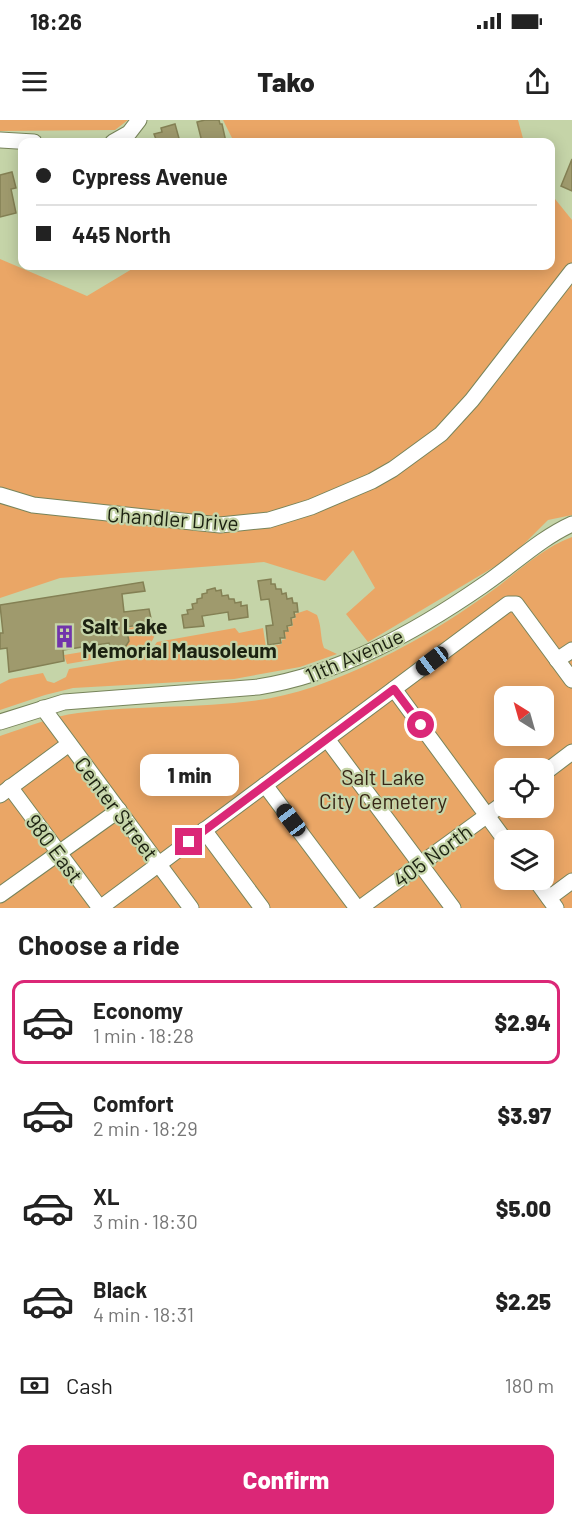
<!DOCTYPE html>
<html lang="en">
<head>
<meta charset="utf-8">
<style>
  :root { --surface:#fff; --page:#f6f6f6; --text:#222; --muted:#767676; --line:#e0e0e0; --accent:#db2777 }
  body { margin:0; font-family:Barlow,sans-serif; background:var(--page); color:var(--text); height:100vh; display:flex; flex-direction:column; font-size:22px; white-space:nowrap }
  * { box-sizing:border-box; margin:0 }
  p { font-size:20px; color:var(--muted) }
  .icon { flex:none; width:33px; height:33px; fill:none; stroke:currentColor; stroke-width:2; stroke-linecap:round; stroke-linejoin:round }
  .map { position:relative; height:788px; overflow:hidden }
  .sheet { display:flex; flex-direction:column; background:var(--surface); flex:1 }
  .sheet>* { flex:none }
  .guide { position:absolute; left:18px; top:18px; width:537px; height:132px; border-radius:12px; box-shadow:0 3px 15px #0003; display:grid; align-content:center; height:132px; padding:0 18px; background:var(--surface) }
  .needle { width:39px; rotate:323deg }
  .tools { position:absolute; left:494px; top:566px; display:grid; gap:12px }
  .tools a { display:grid; place-items:center; width:60px; height:60px; border-radius:12px; background:var(--surface); box-shadow:0 3px 15px #0003; font-size:30px }
  .end { position:absolute; width:27px; height:27px; margin:-14px; border:8px solid #db2777; background:#fff; box-shadow:0 0 0 3px #fff }
  .from { border-radius:50% }
  .bubble { position:absolute; height:42px; border-radius:12px; background:var(--surface); box-shadow:0 3px 15px #0003; font-size:20px; font-weight:800; line-height:42px; text-align:center }
  .car { position:absolute; width:18px; height:36px; margin:-18px -9px; border-radius:8px; box-shadow:0 0 4px 2px #0007; background:linear-gradient(#222 24%,#8ab4d8 0 40%,#222 0 76%,#8ab4d8 0 86%,#222 0) }
  .guide b { display:flex; align-items:center; gap:21px; height:57px; font-size:22px }
  .guide b+b { border-top:2px solid var(--line) }
  .guide i { width:15px; height:15px; background:var(--text) }
  ul { padding:0; list-style:none }
  li { display:flex; align-items:center; gap:18px; height:84px; margin:0 12px 9px; padding:0 6px; border:3px solid transparent; border-radius:12px }
  li div { flex:1 }
  li b { display:block; font-size:22px }
  li em { font-style:normal; font-weight:800 }
  li.active { border-color:var(--accent) }
  li>.icon { width:54px; height:54px; stroke-width:1.5 }
  h2 { padding:0 18px; font-size:27px; line-height:72px }
  .pay { display:flex; align-items:center; gap:15px; height:66px; padding:0 18px; font-size:22px }
  .pay p { margin-inline-start:auto }
  .primary-button { display:flex; gap:12px; margin-top:auto; padding:12px 18px }
  .primary-button a { flex:1; height:69px; border-radius:12px; background:var(--accent); color:#fff; font-size:24px; font-weight:800; line-height:69px; text-align:center }
  .status { display:flex; justify-content:space-between; align-items:center; height:42px; padding:0 30px; background:var(--surface); direction:ltr }
  .status svg { height:16px; fill:currentColor }
  header { display:flex; justify-content:space-between; align-items:center; height:78px; padding:0 18px; background:var(--surface); font-size:27px; font-weight:800 }
  .map>svg:first-child { display:block }
  .green { fill:#eaa666; fill-rule:evenodd }
  .building { fill:#9f9a6d; stroke:#848054; stroke-width:1.5 }
  .lines { fill:none; stroke-linecap:round; stroke-linejoin:round }
  .minor-casing { stroke:#77845b; stroke-width:17 }
  .minor { stroke:#fff; stroke-width:15 }
  .route { stroke:#db2777; stroke-width:8 }
  .labels { text-anchor:middle; dominant-baseline:central; stroke-width:4.5; stroke-linejoin:round; paint-order:stroke }
  .street-label { font-size:21px; fill:#1c2111; stroke:#c5d4a8 }
  .poi-label { font-size:21px; font-weight:bold; fill:#1c2111; stroke:#c5d4a8; text-anchor:start }
  .park-label { font-size:21px; fill:#372616; stroke:#c5d4a8 }
</style>
</head>
<body>
<div class="status"><b>18:26</b><svg viewBox="0 0 49 12"><path d="M0 12V9h3v3zM5 12V6h3v6zM10 12V3h3v9zM15 12V0h3v12zM26 1h20v11H26zM47 4h2v5h-2z"/></svg></div>
<header><svg class="icon" aria-label="menu" viewBox="0 0 24 24"><path d="M4 6h16M4 12h16M4 18h16"/></svg>Tako<svg class="icon" aria-label="share" viewBox="0 0 24 24"><path d="M12 15V3M7 8l5-5 5 5M5 13v7h14v-7"/></svg></header>
<div class="map">
<svg width="572" height="788" viewBox="0 0 572 788">
  <rect width="100%" height="100%" fill="#c5d4a8"/>
  <g class="green">
    <polygon points="0,0 128,0 115,10 0,11"/>
    <polygon points="223,0 518,0 524,22 234,22"/>
    <polygon points="551,74 572,100 572,395 548,400 511,437 368,522 346,494 375,468 353,430 325,461 264,442 60,458 0,478 0,139 87,176 137,146 550,146"/>
    <path d="M572 417V788H0V616C25 608 52 596 78 593 156 582 239 593 313 567 376 545 436 511 489 473 517 453 540 429 572 417ZM504 576H543V615H504ZM504 648H543V687H504ZM504 720H543V759H504Z"/>
    <path d="M307 490 317 495C322 507 320 517 324 528L337 534 300 547 234 559 73 568 45 575 0 590V564L10 559 43 553 47 561 54 563 66 557 69 549 142 537 149 533 157 522 235 508 239 513 263 508 266 527 282 524V520L286 519 285 512 289 511 288 507 293 506 292 499 296 498 295 494Z"/>
    <path d="M154 503C160 526 139 532 120 534L126 528 124 509Z"/>
    <polygon points="106,528 107,531 114,536 67,544 64,535"/>
  </g>
  <g class="building">
    <polygon points="205,0 219,0 220,4 222,4 226,22 202,22 197,2"/>
    <polygon points="175,4 180,22 157,22 154,14 162,12 161,8"/>
    <polygon points="572,39 572,71 561,66"/>
    <polygon points="12,52 16,68 11,69 16,93 0,97 0,55"/>
    <polygon points="271,459 271,464 275,464 276,469 281,469 282,474 286,473 287,479 292,478 293,483 297,483 298,492 294,492 295,497 291,498 292,505 287,506 288,511 284,511 285,518 280,518 281,523 268,525 266,506 273,505 269,479 261,480 258,461"/>
    <polygon points="143,462 145,471 122,474 124,492 149,489 152,503 126,507 129,521 124,529 117,531 111,528 109,523 63,530 64,541 9,552 7,528 0,529 0,513 3,513 0,485"/>
    <polygon points="215,468 216,471 221,470 222,476 228,475 229,479 234,479 235,483 241,482 241,486 247,485 248,497 229,500 228,492 202,496 204,506 184,508 182,495 188,494 187,490 193,489 192,484 197,483 197,479 202,478 202,474 207,473 207,470"/>
  </g>
  <g class="lines">
    <defs>
      <g id="minor">
        <polyline points="0,20 34,22"/>
        <polyline points="113,22 129,13 139,0"/>
        <polyline points="0,375 33,385 220,405 269,400 311,387 372,361 393,349 441,314 472,280 572,151"/>
        <polyline points="557,540 572,530"/>
        <polyline points="394,569 505,720"/>
        <polyline points="43,588 191,788"/>
        <path d="M0 602 64 582 258 567C339 554 414 513 482 466 512 446 539 419 572 404"/>
        <polyline points="327,619 453,788"/>
        <polyline points="543,654 572,632"/>
        <polyline points="265,665 357,788"/>
        <polyline points="10,667 100,788"/>
        <polyline points="0,675 69,624"/>
        <polyline points="204,710 262,788"/>
        <polyline points="535,759 556,788"/>
        <polyline points="0,775 119,690"/>
        <polyline points="549,778 572,761"/>
        <polyline points="100,788 508,484 516,484 572,560"/>
        <polyline points="360,788 504,683"/>
      </g>
    </defs>
    <use href="#minor" class="minor-casing"/>
    <use href="#minor" class="minor"/>
  </g>
  <g class="lines">
    <polyline class="route" points="189,722 394,569 421,605"/>
  </g>
  <defs>
    <symbol id="building-bare" viewBox="-9 -9 18 18"><path d="M-4-6H4V6H1V3H-1V6H-4ZM-2.5-4.3h1.7v1.8h-1.7ZM.8-4.3h1.7v1.8H.8ZM-2.5-1h1.7V.8h-1.7ZM.8-1h1.7V.8H.8Z" fill="#7135ab" stroke="#c5d4a8" stroke-width="2.5" paint-order="stroke"/></symbol>
  </defs>
  <g fill-rule="evenodd">
    <use href="#building-bare" x="48" y="500" width="33" height="33"/>
  </g>
  <g class="labels">
    <g class="street-label">
      <text transform="translate(173 398) rotate(4)">Chandler Drive</text>
      <text transform="translate(354 535) rotate(-24)">11th Avenue</text>
      <text transform="translate(117 688) rotate(53)">Center Street</text>
      <text transform="translate(55 728) rotate(53)">980 East</text>
      <text transform="translate(432 735) rotate(-36)">405 North</text>
    </g>
    <g class="poi-label">
      <text x="82" y="505">Salt Lake<tspan x="82" dy="24">Memorial Mausoleum</tspan></text>
    </g>
    <g class="park-label">
      <text x="383" y="656">Salt Lake<tspan x="383" dy="24">City Cemetery</tspan></text>
    </g>
  </g>
</svg>
<div class="tools">
<a><svg class="needle" viewBox="-14 -14 28 28"><path d="M0-13l5 13h-10z" fill="#e53935"/><path d="M0 13l5-13h-10z" fill="#767676"/></svg></a>
<a><svg class="icon" aria-label="locate" viewBox="0 0 24 24"><circle cx="12" cy="12" r="6"/><path d="M12 2v4M12 18v4M2 12h4M18 12h4"/></svg></a>
<a><svg class="icon" aria-label="layers" viewBox="0 0 24 24"><path d="M12 4l9 5-9 5-9-5zM3 14l9 5 9-5"/></svg></a>
</div>
<i class="end from" style="left:421px;top:605px"></i>
<i class="end" style="left:189px;top:722px"></i>
<div class="bubble" style="left:140px;top:634px;width:99px">1 min</div>
<i class="car" style="left:432px;top:541px;rotate:233deg"></i>
<i class="car" style="left:291px;top:700px;rotate:323deg"></i>
<div class="guide">
<b><i class="from"></i>Cypress Avenue</b>
<b><i></i>445 North</b>
</div>
</div>
<section class="sheet">
<h2>Choose a ride</h2>
<ul>
<li class="active"><svg class="icon" aria-label="car" viewBox="0 0 24 24"><path d="M5 17H2v-5l4-1 3-4h7l3 4 3 1v5h-3M9 17h6M6 11h13"/><circle cx="7" cy="17" r="2"/><circle cx="17" cy="17" r="2"/></svg><div><b>Economy</b><p>1 min · 18:28</p></div><em>$2.94</em></li>
<li><svg class="icon" aria-label="car" viewBox="0 0 24 24"><path d="M5 17H2v-5l4-1 3-4h7l3 4 3 1v5h-3M9 17h6M6 11h13"/><circle cx="7" cy="17" r="2"/><circle cx="17" cy="17" r="2"/></svg><div><b>Comfort</b><p>2 min · 18:29</p></div><em>$3.97</em></li>
<li><svg class="icon" aria-label="car" viewBox="0 0 24 24"><path d="M5 17H2v-5l4-1 3-4h7l3 4 3 1v5h-3M9 17h6M6 11h13"/><circle cx="7" cy="17" r="2"/><circle cx="17" cy="17" r="2"/></svg><div><b>XL</b><p>3 min · 18:30</p></div><em>$5.00</em></li>
<li><svg class="icon" aria-label="car" viewBox="0 0 24 24"><path d="M5 17H2v-5l4-1 3-4h7l3 4 3 1v5h-3M9 17h6M6 11h13"/><circle cx="7" cy="17" r="2"/><circle cx="17" cy="17" r="2"/></svg><div><b>Black</b><p>4 min · 18:31</p></div><em>$2.25</em></li>
</ul>
<div class="pay"><svg class="icon" aria-label="cash" viewBox="0 0 24 24"><path d="M3 7h18v10H3z"/><circle cx="12" cy="12" r="2"/></svg>Cash<p>180 m</p></div>
<div class="primary-button"><a>Confirm</a></div>
</section>
</body>
</html>
